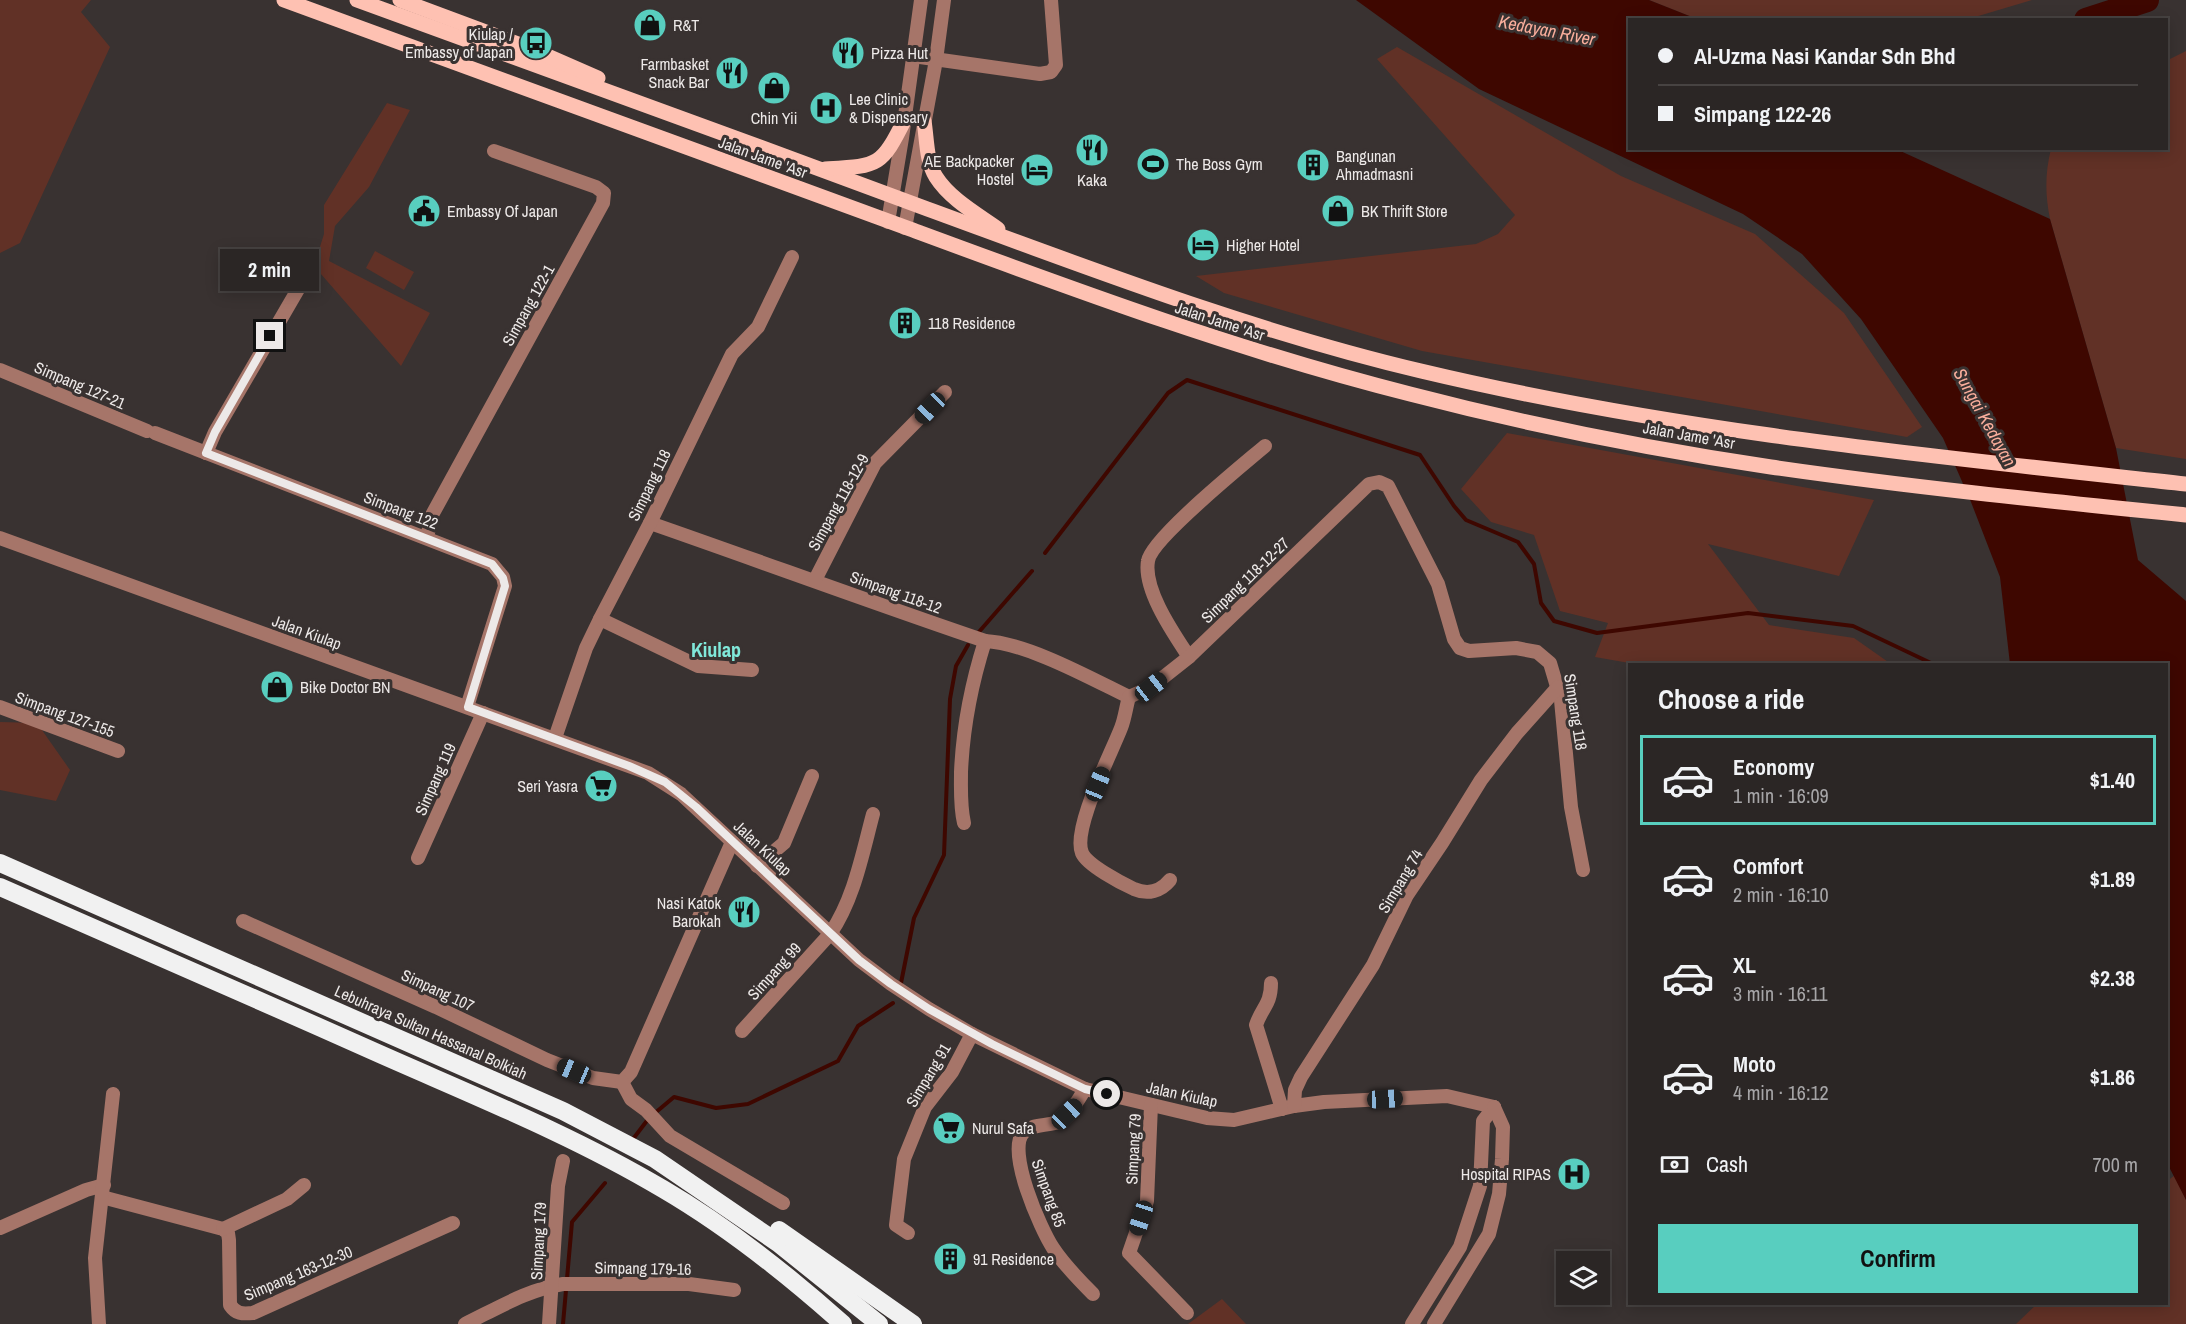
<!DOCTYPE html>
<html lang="en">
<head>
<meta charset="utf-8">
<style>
  :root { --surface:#2b2625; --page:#373232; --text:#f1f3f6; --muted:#a6a5a7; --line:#474342; --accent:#58cebf }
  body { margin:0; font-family:"Archivo Narrow",sans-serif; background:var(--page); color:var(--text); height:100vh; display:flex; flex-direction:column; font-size:22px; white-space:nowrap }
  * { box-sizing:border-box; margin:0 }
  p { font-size:20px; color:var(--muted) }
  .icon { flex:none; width:33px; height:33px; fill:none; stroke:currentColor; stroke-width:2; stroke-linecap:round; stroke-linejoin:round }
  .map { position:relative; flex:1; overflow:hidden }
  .panel { position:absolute; left:1628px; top:663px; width:540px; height:642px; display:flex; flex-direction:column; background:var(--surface); border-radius:0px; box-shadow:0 3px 15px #0003,0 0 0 2px var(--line) }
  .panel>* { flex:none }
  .banner { position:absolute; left:1628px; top:18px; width:540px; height:132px; border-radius:0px; box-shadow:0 3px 15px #0003,0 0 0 2px var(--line); display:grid; align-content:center; height:132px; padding:0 30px; background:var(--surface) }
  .fabs { position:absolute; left:1556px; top:1251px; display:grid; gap:12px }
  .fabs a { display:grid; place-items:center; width:54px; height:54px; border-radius:0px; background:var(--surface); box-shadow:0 3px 15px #0003,0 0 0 2px var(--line); font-size:30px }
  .end { position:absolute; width:27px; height:27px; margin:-14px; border:8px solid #ede9e8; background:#111; box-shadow:0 0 0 3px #111 }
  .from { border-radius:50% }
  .bubble { position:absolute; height:42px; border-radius:0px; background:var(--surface); box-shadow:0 3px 15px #0003,0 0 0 2px var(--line); font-size:20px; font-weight:700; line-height:42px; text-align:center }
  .car { position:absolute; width:18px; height:36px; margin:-18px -9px; border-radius:8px; box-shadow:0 0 4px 2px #0007; background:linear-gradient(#222 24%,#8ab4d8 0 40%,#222 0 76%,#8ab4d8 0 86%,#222 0) }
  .banner b { display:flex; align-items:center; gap:21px; height:57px; font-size:22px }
  .banner b+b { border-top:2px solid var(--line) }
  .banner i { width:15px; height:15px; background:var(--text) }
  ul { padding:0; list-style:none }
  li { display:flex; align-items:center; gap:18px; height:90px; margin:0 12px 9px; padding:0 18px; border:3px solid transparent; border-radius:0px }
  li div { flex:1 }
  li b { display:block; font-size:22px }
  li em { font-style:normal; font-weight:700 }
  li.current { border-color:var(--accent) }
  li>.icon { width:54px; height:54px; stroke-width:1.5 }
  h2 { padding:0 30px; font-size:27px; line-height:72px }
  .pay { display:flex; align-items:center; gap:15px; height:66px; padding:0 30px; font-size:22px }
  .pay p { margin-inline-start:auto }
  .primary-button { display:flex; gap:12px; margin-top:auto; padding:12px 30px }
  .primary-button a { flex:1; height:69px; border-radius:0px; background:var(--accent); color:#111; font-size:24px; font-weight:700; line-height:69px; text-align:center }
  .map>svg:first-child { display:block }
  .green { fill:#613126 }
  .water { fill:#3e0700 }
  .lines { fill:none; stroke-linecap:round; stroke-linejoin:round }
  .stream { stroke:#3e0700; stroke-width:4 }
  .river { stroke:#3e0700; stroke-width:24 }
  .minor { stroke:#a67569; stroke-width:14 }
  .major { stroke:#fec1b2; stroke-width:15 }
  .highway { stroke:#f1f1f1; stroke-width:18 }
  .route { stroke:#ede9e8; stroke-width:8 }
  .labels { text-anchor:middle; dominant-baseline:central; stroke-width:6; stroke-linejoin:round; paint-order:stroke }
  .poi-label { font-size:16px; fill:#ede9e8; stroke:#393231; text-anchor:start }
  .street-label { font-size:16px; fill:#ede9e8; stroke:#393231 }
  .water-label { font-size:18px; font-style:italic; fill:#faae9c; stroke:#393231 }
  .quarter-label { font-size:20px; font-weight:bold; fill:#80e8da; stroke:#393231 }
</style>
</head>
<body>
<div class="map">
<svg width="2186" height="1324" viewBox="0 0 2186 1324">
  <rect width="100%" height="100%" fill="#393231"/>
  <g class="green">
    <polygon points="0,0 91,0 81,12 110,47 20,243 0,253"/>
    <polygon points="1649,0 2032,0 1965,20 1697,19"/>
    <polygon points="1397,47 1621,176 1755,234 1844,313 1922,427 1907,437 1422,351 1224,293 1196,276 1476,244 1498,234 1515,215 1377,59"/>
    <path d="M2186 51V459L2116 448 2050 219C2045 194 2045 173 2051 149L2166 148V61Z"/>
    <polygon points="387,103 410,110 369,187 335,226 329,261 430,313 401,366 314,266 324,234 324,205"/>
    <polygon points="375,251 414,272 404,290 366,268"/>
    <polygon points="1507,433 1874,500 1839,576 1708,544 1769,625 1854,638 1891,664 1635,664 1595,657 1608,623 1560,611 1534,535 1491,522 1461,489"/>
    <polygon points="0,722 37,723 70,770 56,801 0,790"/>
    <polygon points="2175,1175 2186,1200 2186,1324 2016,1324 2037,1304 2166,1304 2166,1182"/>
    <polygon points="1222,1299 1246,1324 1188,1324"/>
  </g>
  <polygon class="water" points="1356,0 1649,0 1697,19 1629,20 1629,148 1896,149 2050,219 2116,448 2138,560 2186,601 2186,1200 2166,1161 2166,664 2010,664 2000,577 1971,502 1943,438 1861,319 1802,254 1743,214 1479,89"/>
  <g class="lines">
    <g class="stream">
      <polyline points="1045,553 1168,393 1187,380 1420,455 1454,506 1466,520 1518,542 1534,564 1541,603 1554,621 1597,633 1748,613 1853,626 1933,664"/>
      <polyline points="978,633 1032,571"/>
      <polyline points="901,983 914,918 944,855 950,699 956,666 968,645"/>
      <polyline points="655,1113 674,1097 716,1108 748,1104 838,1061 858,1026 893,1003"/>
      <polyline points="633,1139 649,1118"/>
      <polyline points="563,1324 572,1222 605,1183"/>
    </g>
    <polyline class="river" points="2086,20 2147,0"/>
    <g class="minor">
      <polyline points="913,56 1040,74 1051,72 1056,65 1051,0"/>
      <polyline points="888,222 902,138 921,0"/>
      <polyline points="905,228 936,60 944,0"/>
      <polyline points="0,370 147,431"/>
      <polyline points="155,433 492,564 503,577 505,586 467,707"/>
      <polyline points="206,453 215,432 304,279"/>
      <path d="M650 523C762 562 873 603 985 641 1027 643 1090 678 1129 697"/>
      <polyline points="427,537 432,515 603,203 604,193 596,187 494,151"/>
      <polyline points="0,538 648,773 681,794 859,960 891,984 929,1009 972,1034 1085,1089 1207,1118 1234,1120 1294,1106 1324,1102 1447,1096 1494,1107"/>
      <polyline points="815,580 875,463 945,392"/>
      <polyline points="600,619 698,666 752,670"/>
      <path d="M1189 657C1174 634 1143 590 1148 561 1151 539 1244 464 1265 446"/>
      <polyline points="1129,697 1151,687 1189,657 1369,484 1379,482 1388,486 1438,584 1454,639 1460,648 1469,651 1516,648 1537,652 1550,663 1561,700 1571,807 1583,870"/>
      <path d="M1129 697C1126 707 1125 718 1121 728 1111 754 1072 829 1082 853 1087 865 1121 883 1134 889 1148 895 1161 891 1170 880"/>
      <polyline points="0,707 118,751"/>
      <polyline points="555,738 586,648 600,619 650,523 732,354 758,327 792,257"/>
      <path d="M964 823C960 806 961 790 961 772 963 726 971 685 985 641"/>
      <polyline points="418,858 483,713"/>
      <polyline points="757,866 784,843 812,776"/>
      <polyline points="243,921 436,1007 547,1060 593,1078 622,1082 631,1072 732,842"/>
      <path d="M1271 983C1271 1005 1262 1007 1256 1025L1282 1109"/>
      <path d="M742 1031 830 934C854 899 862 855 873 814"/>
      <polyline points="622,1082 631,1099 646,1110 670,1136 783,1203"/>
      <path d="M1085 1089C1078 1100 1068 1119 1055 1123 1044 1126 1033 1124 1024 1132 1005 1149 1041 1230 1053 1248 1064 1265 1079 1280 1093 1294"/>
      <polyline points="1151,1105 1147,1201 1129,1253 1187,1313"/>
      <polyline points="1294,1106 1295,1090 1301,1077 1373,965 1407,895 1442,843 1481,780 1517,733 1558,687"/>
      <path d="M102 1197 223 1229 228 1233 229 1240 230 1305C236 1314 242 1314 253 1313L453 1223"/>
      <polyline points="0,1228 86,1190 104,1185"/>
      <polyline points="223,1229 287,1199 304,1185"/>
      <polyline points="908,1233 896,1225 904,1159 925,1107 952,1072 972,1034"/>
      <polyline points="99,1324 95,1258 113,1094"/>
      <path d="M465 1324C496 1309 529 1289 563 1284H689L734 1290"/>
      <polyline points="549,1324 558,1186 563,1161"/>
      <polyline points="1412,1324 1460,1247 1480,1186 1483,1121 1494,1107"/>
      <polyline points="1434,1324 1489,1234 1499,1194 1502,1159 1503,1127 1494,1107"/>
    </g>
    <g class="major">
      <path d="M284 0C493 76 701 153 910 229 1075 290 1239 351 1410 394 1529 425 1650 449 1771 467 1909 487 2048 501 2186 515"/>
      <path d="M357 0C545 68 734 137 922 207 1086 267 1251 331 1421 371 1673 431 1929 456 2186 484"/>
      <polyline points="400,0 534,50 598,78"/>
      <path d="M924 121C927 139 926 161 936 177 950 199 977 214 998 229"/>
      <path d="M825 169C879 166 881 167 905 119"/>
    </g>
    <g class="highway">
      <polyline points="0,863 563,1111 655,1159 778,1243 879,1324"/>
      <path d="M0 887C127 943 255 998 382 1055 477 1097 574 1136 663 1189 728 1227 787 1274 843 1324"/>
      <polyline points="779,1230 913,1324"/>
    </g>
  </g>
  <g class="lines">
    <polyline class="route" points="270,336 215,432 206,453 492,564 503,578 505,586 468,707 629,766 665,782 696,807 859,960 891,984 929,1009 992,1044 1085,1089 1107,1094"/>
  </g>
  <defs>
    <symbol id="shop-disc" viewBox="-11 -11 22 22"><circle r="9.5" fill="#58cebf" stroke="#393231"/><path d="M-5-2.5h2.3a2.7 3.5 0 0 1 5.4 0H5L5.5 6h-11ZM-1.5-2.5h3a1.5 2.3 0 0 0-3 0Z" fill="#111"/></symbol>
    <symbol id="bus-disc" viewBox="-11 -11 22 22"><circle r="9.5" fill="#58cebf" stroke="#393231"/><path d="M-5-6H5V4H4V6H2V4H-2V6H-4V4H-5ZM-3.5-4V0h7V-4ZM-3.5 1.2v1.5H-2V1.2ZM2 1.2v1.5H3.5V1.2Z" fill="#111"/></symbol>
    <symbol id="restaurant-disc" viewBox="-11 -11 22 22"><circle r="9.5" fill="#58cebf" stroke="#393231"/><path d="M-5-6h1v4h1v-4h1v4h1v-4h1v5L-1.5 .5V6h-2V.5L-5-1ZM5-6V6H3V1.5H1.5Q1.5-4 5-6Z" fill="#111"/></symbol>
    <symbol id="hospital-disc" viewBox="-11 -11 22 22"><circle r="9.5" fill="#58cebf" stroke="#393231"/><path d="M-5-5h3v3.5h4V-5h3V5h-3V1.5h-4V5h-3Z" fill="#111"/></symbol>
    <symbol id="stadium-disc" viewBox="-11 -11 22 22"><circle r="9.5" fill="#58cebf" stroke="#393231"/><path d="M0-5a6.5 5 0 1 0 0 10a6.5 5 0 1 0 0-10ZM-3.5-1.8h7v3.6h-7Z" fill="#111"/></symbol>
    <symbol id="building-disc" viewBox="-11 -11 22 22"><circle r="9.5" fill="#58cebf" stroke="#393231"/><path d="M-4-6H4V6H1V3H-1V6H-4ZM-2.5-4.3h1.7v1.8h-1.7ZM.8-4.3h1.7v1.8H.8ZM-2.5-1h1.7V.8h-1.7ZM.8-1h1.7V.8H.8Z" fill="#111"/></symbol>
    <symbol id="hotel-disc" viewBox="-11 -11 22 22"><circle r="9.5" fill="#58cebf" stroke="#393231"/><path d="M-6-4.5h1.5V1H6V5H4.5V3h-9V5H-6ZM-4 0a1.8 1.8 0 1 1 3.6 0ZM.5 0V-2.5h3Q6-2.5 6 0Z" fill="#111"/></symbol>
    <symbol id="civic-disc" viewBox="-11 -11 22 22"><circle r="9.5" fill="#58cebf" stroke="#393231"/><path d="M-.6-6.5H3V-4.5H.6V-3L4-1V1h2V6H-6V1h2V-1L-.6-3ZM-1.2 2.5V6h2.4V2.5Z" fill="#111"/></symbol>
    <symbol id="supermarket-disc" viewBox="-11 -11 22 22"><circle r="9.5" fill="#58cebf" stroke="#393231"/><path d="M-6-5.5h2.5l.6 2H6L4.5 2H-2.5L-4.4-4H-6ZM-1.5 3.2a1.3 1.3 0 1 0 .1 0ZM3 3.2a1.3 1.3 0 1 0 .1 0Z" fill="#111"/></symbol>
  </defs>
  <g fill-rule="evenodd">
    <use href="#shop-disc" x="631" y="6" width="38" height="38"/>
    <use href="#bus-disc" x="517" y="24" width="38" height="38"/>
    <use href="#restaurant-disc" x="829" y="34" width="38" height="38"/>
    <use href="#restaurant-disc" x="713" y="54" width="38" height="38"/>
    <use href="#shop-disc" x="755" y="69" width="38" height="38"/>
    <use href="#hospital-disc" x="807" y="89" width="38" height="38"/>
    <use href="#restaurant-disc" x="1073" y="131" width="38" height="38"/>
    <use href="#stadium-disc" x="1134" y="145" width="38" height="38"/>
    <use href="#building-disc" x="1294" y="146" width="38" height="38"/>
    <use href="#hotel-disc" x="1018" y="151" width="38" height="38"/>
    <use href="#civic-disc" x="405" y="192" width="38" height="38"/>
    <use href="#shop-disc" x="1319" y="192" width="38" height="38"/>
    <use href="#hotel-disc" x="1184" y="226" width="38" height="38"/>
    <use href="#building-disc" x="886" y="304" width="38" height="38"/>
    <use href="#shop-disc" x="258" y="668" width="38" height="38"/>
    <use href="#supermarket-disc" x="582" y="767" width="38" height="38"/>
    <use href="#restaurant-disc" x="725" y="893" width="38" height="38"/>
    <use href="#supermarket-disc" x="930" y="1109" width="38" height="38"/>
    <use href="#hospital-disc" x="1555" y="1155" width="38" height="38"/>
    <use href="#building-disc" x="931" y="1240" width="38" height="38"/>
  </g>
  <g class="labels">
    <g class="poi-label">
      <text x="673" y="25">R&amp;T</text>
      <text x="513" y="34" text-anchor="end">Kiulap /<tspan x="513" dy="18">Embassy of Japan</tspan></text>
      <text x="871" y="53">Pizza Hut</text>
      <text x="709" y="64" text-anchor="end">Farmbasket<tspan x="709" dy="18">Snack Bar</tspan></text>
      <text x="849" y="99">Lee Clinic<tspan x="849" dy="18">&amp; Dispensary</tspan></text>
      <text x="774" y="118" text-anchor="middle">Chin Yii</text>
      <text x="1336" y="156">Bangunan<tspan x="1336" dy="18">Ahmadmasni</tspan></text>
      <text x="1014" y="161" text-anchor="end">AE Backpacker<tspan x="1014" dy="18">Hostel</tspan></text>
      <text x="1176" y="164">The Boss Gym</text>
      <text x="1092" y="180" text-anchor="middle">Kaka</text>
      <text x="447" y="211">Embassy Of Japan</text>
      <text x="1361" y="211">BK Thrift Store</text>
      <text x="1226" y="245">Higher Hotel</text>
      <text x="928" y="323">118 Residence</text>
      <text x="300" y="687">Bike Doctor BN</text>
      <text x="578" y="786" text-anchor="end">Seri Yasra</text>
      <text x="721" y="903" text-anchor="end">Nasi Katok<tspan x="721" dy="18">Barokah</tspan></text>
      <text x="972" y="1128">Nurul Safa</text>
      <text x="1551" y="1174" text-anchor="end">Hospital RIPAS</text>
      <text x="973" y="1259">91 Residence</text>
    </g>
    <g class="street-label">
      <text transform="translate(763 157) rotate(20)">Jalan Jame 'Asr</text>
      <text transform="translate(528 305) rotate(-61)">Simpang 122-1</text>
      <text transform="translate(1220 321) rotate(18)">Jalan Jame 'Asr</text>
      <text transform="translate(80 385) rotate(23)">Simpang 127-21</text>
      <text transform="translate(1689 435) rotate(10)">Jalan Jame 'Asr</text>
      <text transform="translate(649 485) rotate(-64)">Simpang 118</text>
      <text transform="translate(838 502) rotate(-61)">Simpang 118-12-9</text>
      <text transform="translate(401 510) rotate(21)">Simpang 122</text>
      <text transform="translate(1245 580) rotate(-44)">Simpang 118-12-27</text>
      <text transform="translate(896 592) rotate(20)">Simpang 118-12</text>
      <text transform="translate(307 632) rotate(20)">Jalan Kiulap</text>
      <text transform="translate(1576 712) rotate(81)">Simpang 118</text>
      <text transform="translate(65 714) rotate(20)">Simpang 127-155</text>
      <text transform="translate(435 779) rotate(-66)">Simpang 119</text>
      <text transform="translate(763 848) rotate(43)">Jalan Kiulap</text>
      <text transform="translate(1400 881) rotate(-59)">Simpang 74</text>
      <text transform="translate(774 971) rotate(-48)">Simpang 99</text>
      <text transform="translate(438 990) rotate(25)">Simpang 107</text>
      <text transform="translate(431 1032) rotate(24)">Lebuhraya Sultan Hassanal Bolkiah</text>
      <text transform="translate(928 1075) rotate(-59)">Simpang 91</text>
      <text transform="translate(1182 1094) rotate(12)">Jalan Kiulap</text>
      <text transform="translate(1133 1149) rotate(-87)">Simpang 79</text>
      <text transform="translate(1049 1193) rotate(70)">Simpang 85</text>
      <text transform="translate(538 1241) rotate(-87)">Simpang 179</text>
      <text transform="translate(643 1268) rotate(1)">Simpang 179-16</text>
      <text transform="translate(298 1273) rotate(-23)">Simpang 163-12-30</text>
    </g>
    <g class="water-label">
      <text transform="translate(1547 30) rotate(11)">Kedayan River</text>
      <text transform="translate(1985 417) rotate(61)">Sungai Kedayan</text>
    </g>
    <g class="quarter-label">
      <text x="716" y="649">Kiulap</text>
    </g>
  </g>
</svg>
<div class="fabs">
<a><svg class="icon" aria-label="layers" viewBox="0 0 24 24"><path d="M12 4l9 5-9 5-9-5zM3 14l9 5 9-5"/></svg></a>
</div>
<i class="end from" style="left:1107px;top:1094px"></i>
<i class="end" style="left:270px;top:336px"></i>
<div class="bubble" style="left:220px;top:249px;width:99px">2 min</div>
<i class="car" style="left:930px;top:408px;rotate:224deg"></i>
<i class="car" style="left:1151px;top:687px;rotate:52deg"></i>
<i class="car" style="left:1098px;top:784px;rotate:22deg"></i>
<i class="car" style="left:574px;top:1071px;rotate:293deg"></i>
<i class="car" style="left:1385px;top:1099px;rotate:87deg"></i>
<i class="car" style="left:1067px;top:1114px;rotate:46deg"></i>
<i class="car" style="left:1141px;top:1218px;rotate:198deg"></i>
<div class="banner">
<b><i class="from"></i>Al-Uzma Nasi Kandar Sdn Bhd</b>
<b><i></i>Simpang 122-26</b>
</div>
<section class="panel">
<h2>Choose a ride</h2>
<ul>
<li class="current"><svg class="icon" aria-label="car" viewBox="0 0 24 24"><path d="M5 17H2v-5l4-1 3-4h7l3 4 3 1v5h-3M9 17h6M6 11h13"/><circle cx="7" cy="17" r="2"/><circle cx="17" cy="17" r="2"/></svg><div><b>Economy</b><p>1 min · 16:09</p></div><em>$1.40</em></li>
<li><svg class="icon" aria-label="car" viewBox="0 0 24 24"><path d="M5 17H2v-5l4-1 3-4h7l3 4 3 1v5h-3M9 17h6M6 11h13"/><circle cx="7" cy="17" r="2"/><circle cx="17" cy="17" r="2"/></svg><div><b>Comfort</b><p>2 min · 16:10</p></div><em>$1.89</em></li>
<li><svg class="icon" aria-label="car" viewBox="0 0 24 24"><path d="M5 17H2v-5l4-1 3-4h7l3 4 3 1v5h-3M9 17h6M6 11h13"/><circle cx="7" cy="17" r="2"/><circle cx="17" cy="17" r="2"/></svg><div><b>XL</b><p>3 min · 16:11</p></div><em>$2.38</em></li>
<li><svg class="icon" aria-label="car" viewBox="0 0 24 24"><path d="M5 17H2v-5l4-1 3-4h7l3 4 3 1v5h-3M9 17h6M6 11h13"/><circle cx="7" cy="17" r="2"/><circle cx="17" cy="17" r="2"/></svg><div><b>Moto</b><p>4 min · 16:12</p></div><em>$1.86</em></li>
</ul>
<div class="pay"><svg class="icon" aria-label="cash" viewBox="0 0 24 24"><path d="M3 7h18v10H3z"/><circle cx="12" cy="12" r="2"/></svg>Cash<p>700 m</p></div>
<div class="primary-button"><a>Confirm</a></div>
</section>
</div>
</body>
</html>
